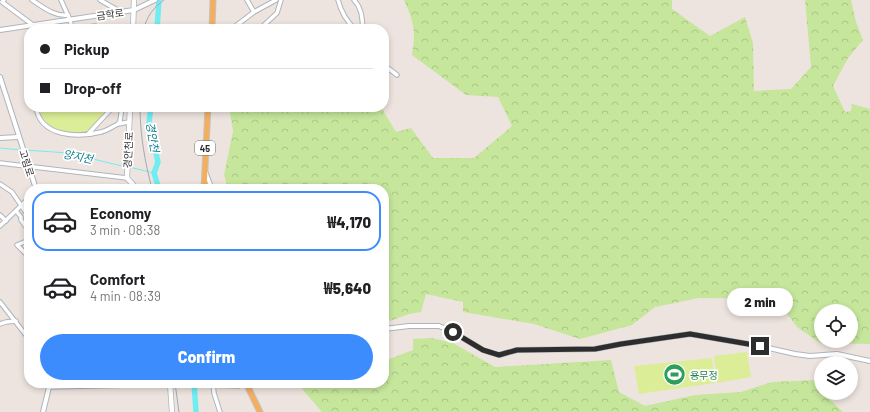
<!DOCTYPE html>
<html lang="en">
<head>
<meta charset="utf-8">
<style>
  :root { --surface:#fff; --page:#f2f2f2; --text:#202124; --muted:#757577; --line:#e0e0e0; --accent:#3c8cfe }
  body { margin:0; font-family:Barlow,"Noto Sans KR",sans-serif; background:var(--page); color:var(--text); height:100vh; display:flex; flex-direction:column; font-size:15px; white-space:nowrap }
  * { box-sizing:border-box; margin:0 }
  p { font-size:13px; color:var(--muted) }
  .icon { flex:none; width:22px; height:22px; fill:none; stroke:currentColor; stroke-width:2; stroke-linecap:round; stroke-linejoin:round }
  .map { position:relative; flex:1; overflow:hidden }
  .panel { position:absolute; left:24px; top:184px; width:365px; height:204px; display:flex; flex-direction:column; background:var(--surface); border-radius:16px; box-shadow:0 2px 6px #0003 }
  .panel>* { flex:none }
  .banner { position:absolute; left:24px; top:24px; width:365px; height:88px; border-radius:16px; box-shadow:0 2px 6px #0003; display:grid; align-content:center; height:88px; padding:0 16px; background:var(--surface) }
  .fabs { position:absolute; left:814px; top:304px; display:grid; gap:8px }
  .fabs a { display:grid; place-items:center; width:44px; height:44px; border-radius:50%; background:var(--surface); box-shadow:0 2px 6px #0003; font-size:20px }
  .end { position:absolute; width:18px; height:18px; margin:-9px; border:5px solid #2d2d2d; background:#fff; box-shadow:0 0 0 2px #fff }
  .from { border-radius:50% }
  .bubble { position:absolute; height:28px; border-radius:14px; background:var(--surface); box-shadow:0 2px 6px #0003; font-size:13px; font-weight:800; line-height:28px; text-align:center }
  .banner b { display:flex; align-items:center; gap:14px; height:38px; font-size:15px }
  .banner b+b { border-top:1px solid var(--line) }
  .banner i { width:10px; height:10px; background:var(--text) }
  ul { padding:7px 0 0; list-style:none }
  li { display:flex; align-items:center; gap:12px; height:60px; margin:0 8px 6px; padding:0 8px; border:2px solid transparent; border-radius:16px }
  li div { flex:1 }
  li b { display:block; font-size:15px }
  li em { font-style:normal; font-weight:800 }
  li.current { border-color:var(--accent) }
  li>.icon { width:36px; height:36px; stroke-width:1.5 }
  .primary-button { display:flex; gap:8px; margin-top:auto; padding:8px 16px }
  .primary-button a { flex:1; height:46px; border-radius:24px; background:var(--accent); color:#fff; font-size:16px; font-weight:800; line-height:46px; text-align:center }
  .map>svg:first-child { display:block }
  .forest { fill:url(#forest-crowns); fill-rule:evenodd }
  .pitch { fill:#dced97 }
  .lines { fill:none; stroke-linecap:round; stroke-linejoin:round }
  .stream { stroke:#71edf2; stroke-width:1 }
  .river { stroke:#71edf2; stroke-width:5.5 }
  .minor-casing { stroke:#afb5bd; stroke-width:5.5 }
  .tertiary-casing { stroke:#afb5bd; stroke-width:6 }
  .secondary-casing { stroke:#afb5bd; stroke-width:6 }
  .primary-casing { stroke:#c4c4c4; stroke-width:7 }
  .minor { stroke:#fff; stroke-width:3.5 }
  .tertiary { stroke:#fff; stroke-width:4 }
  .secondary { stroke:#fff; stroke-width:4.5 }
  .primary { stroke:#f4af5e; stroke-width:5 }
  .tram { stroke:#a1aab7; stroke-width:1 }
  .minor-bridge-casing { stroke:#afb5bd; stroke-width:5.5; stroke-linecap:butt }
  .minor-bridge { stroke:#fff; stroke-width:3.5 }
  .route { stroke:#2d2d2d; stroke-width:5 }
  .labels { text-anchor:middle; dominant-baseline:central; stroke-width:3.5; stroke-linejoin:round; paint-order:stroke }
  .shield { fill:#fff; stroke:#6c6c6c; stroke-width:1 }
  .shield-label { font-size:9px; font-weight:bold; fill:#2d2d2d }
  .street-label { font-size:10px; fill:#2d2d2d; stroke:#fff }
  .leisure-label { font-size:10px; fill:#27864d; stroke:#fff; text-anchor:start }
  .water-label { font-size:11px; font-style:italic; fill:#0b7f8e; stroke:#fff }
</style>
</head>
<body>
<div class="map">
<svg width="870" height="412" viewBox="0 0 870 412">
  <defs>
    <pattern id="forest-crowns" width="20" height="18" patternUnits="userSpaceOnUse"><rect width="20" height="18" fill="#c5e69b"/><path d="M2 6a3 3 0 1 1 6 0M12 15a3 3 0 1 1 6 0" fill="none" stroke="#aac686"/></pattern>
  </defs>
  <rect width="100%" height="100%" fill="#eee4df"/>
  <g class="forest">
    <path d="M404 0H672V9L710 36 745 17 753 43 754 91 791 89 811 67 805 0H851L856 22 863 40 848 58 833 86 845 112 851 111 852 104 870 109V344L820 343 797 327 776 299 699 298 655 307 632 325 580 339 534 324 463 312V302L426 294 421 312 409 314 384 323V189H228L224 175 233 131 229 107H381L396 132 411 128 433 158H474L512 126 498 97 466 95 412 55C416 30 414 23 404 0ZM821 311H851V341H821Z"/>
    <polygon points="432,338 453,343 495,367 611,360 619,392 645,406 695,395 741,392 772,382 816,380 821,390 821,393 823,393 843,412 322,412 297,383 384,383 384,361 413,350 413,339"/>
  </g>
  <g class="pitch">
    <path d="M39 107H109L93 126 84 133 82 132 75 134 74 132C57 132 42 125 39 107Z"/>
    <polygon points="747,352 751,377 717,383 714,356"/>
    <polygon points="712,358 715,383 639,394 634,366"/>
  </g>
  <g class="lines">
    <g class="stream">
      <polyline points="0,148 21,150"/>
      <polyline points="25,150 68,153 126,167"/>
      <polyline points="129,167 154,173"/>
    </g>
    <g class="river">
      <polyline points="157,29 159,0"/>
      <polyline points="151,107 149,122 158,162 154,173 159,189"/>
      <polyline points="194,383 196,412"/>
    </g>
    <defs>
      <g id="minor">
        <polyline points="4,0 2,2 33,25"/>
        <path d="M32 0C43 7 55 17 68 15"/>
        <polyline points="61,0 70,20 72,29"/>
        <polyline points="100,0 121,12"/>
        <polyline points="247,0 254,12"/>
        <path d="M338 0C341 11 346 21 355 29"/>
        <path d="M354 0C362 8 362 18 363 29"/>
        <polyline points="263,26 277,13 281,0"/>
        <polyline points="212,27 233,28 254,12 276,0"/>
        <polyline points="75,29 95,26"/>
        <polyline points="384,47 386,50 384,54"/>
        <polyline points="384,65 397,75"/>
        <path d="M36 107C40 137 78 138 101 132 106 131 112 127 118 124"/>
        <polyline points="122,107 120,121 118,124 129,122"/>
        <polyline points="88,134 113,107"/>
        <polyline points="0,163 127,178"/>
        <polyline points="206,173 212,189"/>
        <polyline points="0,184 12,192 29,217"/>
        <polyline points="16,211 21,217 21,220 29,231"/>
        <polyline points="0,215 6,221"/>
        <polyline points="0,226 29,198"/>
        <polyline points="29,240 17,245 29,257"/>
        <polyline points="0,302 29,339"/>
        <polyline points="0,324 6,322 16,321"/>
        <polyline points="213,383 214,393 220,412"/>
        <polyline points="49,387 176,384"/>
      </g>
      <g id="tertiary">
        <polyline points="0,30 134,10 155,0"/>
        <polyline points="0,77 36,189"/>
        <polyline points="0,138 18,137"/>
        <polyline points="384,329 409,326 439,326 453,332 483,350 499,355 517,350 595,349 621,344 690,334 760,346 795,354 810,356 837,354 870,361"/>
        <polyline points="43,412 50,383"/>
      </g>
      <g id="secondary">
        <polyline points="133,29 134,0"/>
        <polyline points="130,107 127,178 137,189"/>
        <polyline points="170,383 172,412"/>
      </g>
      <g id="primary">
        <polyline points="212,29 213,0"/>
        <polyline points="204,189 208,107"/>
        <polyline points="246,383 260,412"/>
      </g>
    </defs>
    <use href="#minor" class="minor-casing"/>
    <use href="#tertiary" class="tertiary-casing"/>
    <use href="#secondary" class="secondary-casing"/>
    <use href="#primary" class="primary-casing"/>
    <use href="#minor" class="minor"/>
    <use href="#tertiary" class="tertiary"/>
    <use href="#secondary" class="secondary"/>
    <use href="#primary" class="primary"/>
    <g class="tram">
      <path d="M144 29C146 17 154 7 164 0"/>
      <path d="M140 107C140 135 145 162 152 189"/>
      <polyline points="175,383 179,412"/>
    </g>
    <defs>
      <polyline id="minor-bridge" points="176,384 240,386"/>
    </defs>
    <use href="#minor-bridge" class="minor-bridge-casing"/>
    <use href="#minor-bridge" class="minor-bridge"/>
  </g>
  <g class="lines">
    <polyline class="route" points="453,332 483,350 499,355 517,350 595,349 621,344 690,334 760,346"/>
  </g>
  <defs>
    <symbol id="stadium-disc" viewBox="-11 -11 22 22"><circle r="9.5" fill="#2e9e5b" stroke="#fff"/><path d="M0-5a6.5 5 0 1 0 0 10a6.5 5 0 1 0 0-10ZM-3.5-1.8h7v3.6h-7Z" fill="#fff"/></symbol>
  </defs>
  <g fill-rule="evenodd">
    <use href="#stadium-disc" x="662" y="362" width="25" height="25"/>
  </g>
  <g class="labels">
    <rect class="shield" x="195" y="141" width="20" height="14" rx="3"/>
    <g class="shield-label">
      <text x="205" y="148">45</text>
    </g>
    <g class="street-label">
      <text transform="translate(110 14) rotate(-8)">금학로</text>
      <text transform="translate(128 150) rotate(-87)">경안천로</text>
      <text transform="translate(27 163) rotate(72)">고림로</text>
    </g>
    <g class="leisure-label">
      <text x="690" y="375">용무정</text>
    </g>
    <g class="water-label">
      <text transform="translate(153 137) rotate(80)">경안천</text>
      <text transform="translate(78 156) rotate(11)">양지천</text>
    </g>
  </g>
</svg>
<div class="fabs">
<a><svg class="icon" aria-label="locate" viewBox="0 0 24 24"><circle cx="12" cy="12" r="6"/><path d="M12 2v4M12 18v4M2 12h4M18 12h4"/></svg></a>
<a><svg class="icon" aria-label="layers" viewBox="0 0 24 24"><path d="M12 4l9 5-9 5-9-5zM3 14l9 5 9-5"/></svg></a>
</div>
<i class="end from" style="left:453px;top:332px"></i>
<i class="end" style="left:760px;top:346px"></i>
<div class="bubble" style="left:727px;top:288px;width:66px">2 min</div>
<div class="banner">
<b><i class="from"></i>Pickup</b>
<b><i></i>Drop-off</b>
</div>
<section class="panel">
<ul>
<li class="current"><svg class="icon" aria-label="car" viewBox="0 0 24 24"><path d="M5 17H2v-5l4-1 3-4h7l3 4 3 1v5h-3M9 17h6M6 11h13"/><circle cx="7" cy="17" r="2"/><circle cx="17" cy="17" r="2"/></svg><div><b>Economy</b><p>3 min · 08:38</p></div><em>₩4,170</em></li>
<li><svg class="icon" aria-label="car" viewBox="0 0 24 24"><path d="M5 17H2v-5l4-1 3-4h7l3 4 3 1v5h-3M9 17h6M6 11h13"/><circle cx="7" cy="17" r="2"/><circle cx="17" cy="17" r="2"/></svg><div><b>Comfort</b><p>4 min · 08:39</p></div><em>₩5,640</em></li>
</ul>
<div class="primary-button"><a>Confirm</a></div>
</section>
</div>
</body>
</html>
